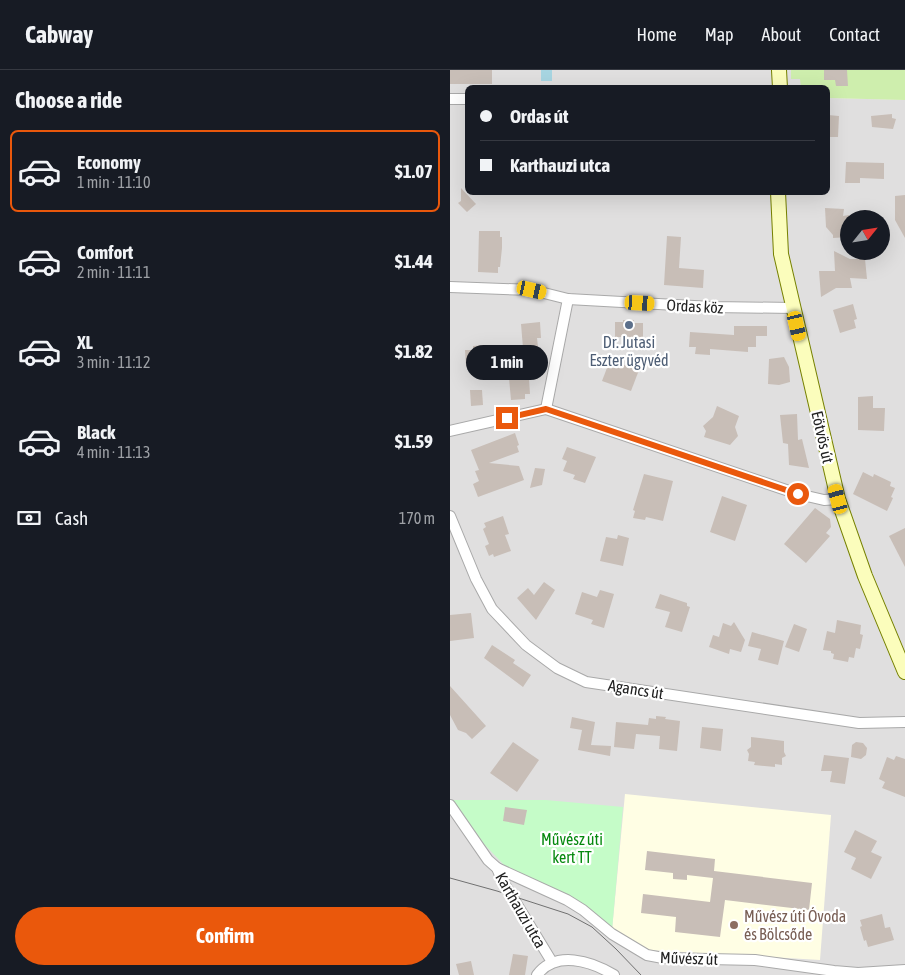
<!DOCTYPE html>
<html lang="en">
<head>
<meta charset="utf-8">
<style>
  :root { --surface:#171b24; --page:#242831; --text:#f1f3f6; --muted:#9ea1a6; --line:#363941; --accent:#ea580c }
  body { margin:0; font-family:"Asap Condensed",sans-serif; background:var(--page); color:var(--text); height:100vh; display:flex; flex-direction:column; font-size:19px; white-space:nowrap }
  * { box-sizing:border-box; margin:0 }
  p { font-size:16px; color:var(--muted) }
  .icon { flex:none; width:28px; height:28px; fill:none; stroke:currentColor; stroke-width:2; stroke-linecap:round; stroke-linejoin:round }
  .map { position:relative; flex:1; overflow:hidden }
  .sheet { display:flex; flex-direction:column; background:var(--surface); width:450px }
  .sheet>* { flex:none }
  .top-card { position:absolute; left:15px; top:15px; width:365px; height:110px; border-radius:8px; box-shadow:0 5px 20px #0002; display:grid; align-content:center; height:110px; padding:0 15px; background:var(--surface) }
  .needle { width:32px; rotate:60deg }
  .controls { position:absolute; left:390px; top:140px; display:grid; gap:10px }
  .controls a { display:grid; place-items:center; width:50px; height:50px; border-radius:50%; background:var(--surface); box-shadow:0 5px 20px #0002; font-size:25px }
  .end { position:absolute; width:22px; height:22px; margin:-11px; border:6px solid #ea580c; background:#fff; box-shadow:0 0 0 2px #fff }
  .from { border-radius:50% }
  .bubble { position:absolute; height:35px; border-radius:18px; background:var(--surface); box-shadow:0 5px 20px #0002; font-size:16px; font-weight:700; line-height:35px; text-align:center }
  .car { position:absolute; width:15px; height:30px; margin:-15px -8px; border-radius:6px; box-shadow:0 0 4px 1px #0007; background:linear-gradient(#f5c518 24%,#345 0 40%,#f5c518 0 76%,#345 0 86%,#f5c518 0) }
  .top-card b { display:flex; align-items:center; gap:18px; height:48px; font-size:19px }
  .top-card b+b { border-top:1px solid var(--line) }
  .top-card i { width:12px; height:12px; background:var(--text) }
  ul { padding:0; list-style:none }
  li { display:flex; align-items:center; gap:15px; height:82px; margin:0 10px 8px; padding:0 5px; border:2px solid transparent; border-radius:8px }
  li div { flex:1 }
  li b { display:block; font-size:19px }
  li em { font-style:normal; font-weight:700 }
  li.selected { border-color:var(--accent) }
  li>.icon { width:45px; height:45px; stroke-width:1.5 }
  h2 { padding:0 15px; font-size:22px; line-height:60px }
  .pay { display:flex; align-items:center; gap:12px; height:55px; padding:0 15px; font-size:19px }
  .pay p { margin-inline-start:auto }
  .action { display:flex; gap:10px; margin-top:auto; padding:10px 15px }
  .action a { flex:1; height:58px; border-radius:30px; background:var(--accent); color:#fff; font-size:20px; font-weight:700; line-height:58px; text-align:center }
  header { display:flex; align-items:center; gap:30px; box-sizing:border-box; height:70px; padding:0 25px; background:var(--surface); border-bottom:1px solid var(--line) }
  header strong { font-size:24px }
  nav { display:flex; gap:28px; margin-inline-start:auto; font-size:18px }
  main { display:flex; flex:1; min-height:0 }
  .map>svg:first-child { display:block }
  .residential { fill:#e0dfdf; fill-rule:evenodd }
  .education { fill:#fffee4 }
  .grass { fill:#ceeead }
  .park { fill:#c5fcc8 }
  .water { fill:#a7d5e1 }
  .building { fill:#c8beb7 }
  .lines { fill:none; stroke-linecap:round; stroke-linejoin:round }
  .street-casing { stroke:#a9a9a9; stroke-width:12 }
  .secondary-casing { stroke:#768100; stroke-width:16 }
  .street { stroke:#fff; stroke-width:10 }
  .secondary { stroke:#fbfdbc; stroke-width:14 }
  .tram { stroke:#707070; stroke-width:1 }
  .route { stroke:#ea580c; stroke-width:6 }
  .service-dot { fill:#5c6f8a; stroke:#fff; stroke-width:2 }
  .education-dot { fill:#8d6e63; stroke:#fff; stroke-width:2 }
  .labels { text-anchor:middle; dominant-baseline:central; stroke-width:4.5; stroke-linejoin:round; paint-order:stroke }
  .street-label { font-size:16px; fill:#222; stroke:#fff }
  .service-label { font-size:16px; fill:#4e5e75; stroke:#fff }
  .park-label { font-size:16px; fill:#06890f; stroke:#fff }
  .education-label { font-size:16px; fill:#785e54; stroke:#fff; text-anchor:start }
</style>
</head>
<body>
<header>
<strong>Cabway</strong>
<nav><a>Home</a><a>Map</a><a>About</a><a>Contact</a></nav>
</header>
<main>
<section class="sheet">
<h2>Choose a ride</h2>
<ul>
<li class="selected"><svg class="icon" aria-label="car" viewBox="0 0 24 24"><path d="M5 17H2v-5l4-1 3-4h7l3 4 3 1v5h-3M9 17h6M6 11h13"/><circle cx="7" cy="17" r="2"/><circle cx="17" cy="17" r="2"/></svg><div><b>Economy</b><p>1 min · 11:10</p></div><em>$1.07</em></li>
<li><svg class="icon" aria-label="car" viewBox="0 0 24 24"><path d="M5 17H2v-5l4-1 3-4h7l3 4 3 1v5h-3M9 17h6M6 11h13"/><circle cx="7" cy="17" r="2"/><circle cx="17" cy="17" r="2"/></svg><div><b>Comfort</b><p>2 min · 11:11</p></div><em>$1.44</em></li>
<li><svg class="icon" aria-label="car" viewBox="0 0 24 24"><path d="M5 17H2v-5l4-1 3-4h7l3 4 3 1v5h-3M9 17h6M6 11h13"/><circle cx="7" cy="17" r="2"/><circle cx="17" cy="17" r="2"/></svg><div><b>XL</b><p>3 min · 11:12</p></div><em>$1.82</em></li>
<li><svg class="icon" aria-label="car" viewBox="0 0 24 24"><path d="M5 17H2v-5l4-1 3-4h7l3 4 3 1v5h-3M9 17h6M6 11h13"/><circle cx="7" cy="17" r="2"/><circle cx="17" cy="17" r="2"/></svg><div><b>Black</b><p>4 min · 11:13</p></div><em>$1.59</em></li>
</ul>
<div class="pay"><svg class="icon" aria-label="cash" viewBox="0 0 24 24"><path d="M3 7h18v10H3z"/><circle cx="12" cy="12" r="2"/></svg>Cash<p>170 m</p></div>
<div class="action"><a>Confirm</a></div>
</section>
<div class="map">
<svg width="455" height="905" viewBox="0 0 455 905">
  <rect width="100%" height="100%" fill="#f2efe8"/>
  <path class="residential" d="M0 0H341V9H351V18H18V122H378V28L455 30V905H0ZM399 149H431V181H399Z"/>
  <polygon class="education" points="175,724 381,745 370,890 200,880 162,860"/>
  <polygon class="grass" points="341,0 455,0 455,30 378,28 378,18 351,17 350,9 341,9"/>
  <polygon class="park" points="3,730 96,730 173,737 162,860 54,795 34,774"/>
  <rect class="water" x="91" y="0" width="11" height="11"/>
  <g class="building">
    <rect x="0" y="0" width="42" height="14"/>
    <polygon points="374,0 397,0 398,16 386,16 385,10 374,10"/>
    <polygon points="442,44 442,48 446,49 443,59 422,57 421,46"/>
    <polygon points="378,45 389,46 388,67 378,67"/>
    <polygon points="396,92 434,93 434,109 410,108 410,113 395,113"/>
    <polygon points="11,118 26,134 17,142 8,133 11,131"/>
    <polygon points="455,125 455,168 445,150 445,126"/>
    <polygon points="375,138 394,139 393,146 399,145 399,167 383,168 383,165 376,157"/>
    <polygon points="29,161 50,161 50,167 52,167 52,178 50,197 48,197 48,203 28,202"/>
    <polygon points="217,166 231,167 229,198 254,200 253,218 214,215"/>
    <polygon points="384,181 400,189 415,189 417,209 400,208 402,218 386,218 371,227 369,201 385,201"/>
    <polygon points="403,234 407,249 404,250 406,258 390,263 383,240"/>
    <polygon points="173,250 184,250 184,253 193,253 193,277 171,279 171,267 165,267 165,252 173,252"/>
    <polygon points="90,252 91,268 87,268 88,277 82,278 85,309 79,309 80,324 75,324 75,329 61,330 59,308 62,308 60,291 74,290 71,254"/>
    <polygon points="284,256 317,256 317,266 306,266 306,277 298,277 298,282 260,279 260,285 245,284 246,277 239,277 240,262 284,265"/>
    <polygon points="34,275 34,285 37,285 37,296 16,296 15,280 23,280 23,276"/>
    <polygon points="334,287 339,297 340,312 329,315 318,314 319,289"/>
    <polygon points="160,290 189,300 181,321 152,311"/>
    <polygon points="20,320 32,320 33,335 21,336"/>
    <polygon points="423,326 423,338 435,338 434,361 408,360 408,327"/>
    <polygon points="267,336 289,346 285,357 288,366 280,375 254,367 256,361 253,356 263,347"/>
    <polygon points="347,344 348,370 352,369 359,398 339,395 338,374 333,373 330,345"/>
    <polygon points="65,363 69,375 67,376 69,382 39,393 69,396 74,410 28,427 23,414 29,411 25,401 29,400 21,380"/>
    <polygon points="117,377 146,387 135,413 123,409 125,405 113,401 117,391 112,389"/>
    <polygon points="85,398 95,399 92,415 80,418"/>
    <polygon points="413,402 423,407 424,404 441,412 440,416 445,418 441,427 443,428 437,441 403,424"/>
    <polygon points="194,404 223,411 213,451 196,447 195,450 183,448 185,441 183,440"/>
    <polygon points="272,426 297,435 285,471 260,462"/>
    <polygon points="365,438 380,449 381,457 376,463 380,466 356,493 334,474"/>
    <polygon points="53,446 59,464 55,465 61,481 44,487 43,484 39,486 35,476 39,474 33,459 36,457 34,453"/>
    <polygon points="455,458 455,497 439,466"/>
    <polygon points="168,465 179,468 173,496 150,491 156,467 167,469"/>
    <polygon points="94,512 105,520 86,550 67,528 78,518 84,525"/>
    <polygon points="150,520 164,524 154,558 141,554 143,550 125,544 132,522 147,527"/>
    <polygon points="210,524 237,533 237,536 240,537 232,562 215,557 220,542 205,538"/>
    <polygon points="21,543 24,568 0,571 0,545"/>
    <polygon points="387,550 411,555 410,564 413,565 410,579 406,578 404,588 399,587 398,592 383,589 384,584 381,583 381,581 373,580 377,561 385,563"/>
    <polygon points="284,552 295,570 291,582 280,579 279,584 259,577 263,565 269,567 273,553 281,556"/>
    <polygon points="344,554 357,559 349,582 335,577"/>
    <polygon points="302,562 334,571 328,595 308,590 311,579 298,576"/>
    <polygon points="42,575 65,590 63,593 81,605 73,617 34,588"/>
    <polygon points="0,616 36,656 22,669 16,663 8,660 0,645"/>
    <polygon points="206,646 216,647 215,649 230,651 227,681 209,679 210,666 186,664 184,679 164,677 166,652 198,655 199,648 206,649"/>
    <polygon points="122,647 145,652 141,675 161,676 160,686 128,680 132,660 120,658"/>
    <polygon points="252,657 273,659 271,681 250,678"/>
    <polygon points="301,667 334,671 334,682 336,686 332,688 332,695 325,694 325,697 304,695 305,692 298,691 299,684 297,680 301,677"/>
    <polygon points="63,672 89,690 67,722 40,703"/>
    <polygon points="406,672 413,673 417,678 416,685 411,689 401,687 402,675"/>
    <polygon points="374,685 399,688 395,714 380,712 382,701 371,701"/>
    <polygon points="446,686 455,689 455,727 432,718 435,712 429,709 437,687 444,690"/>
    <polygon points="55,737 77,740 74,755 53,751"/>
    <polygon points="405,760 427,771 421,782 432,787 421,809 401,799 406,788 394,782"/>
    <polygon points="197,781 265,789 264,801 362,813 359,840 275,830 270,867 225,862 226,847 191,843 193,824 260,832 263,808 237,805 237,810 223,809 223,803 195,800"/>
    <polygon points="432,844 435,858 440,857 444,870 418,877 416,870 414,871 410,857 412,856 410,850"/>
    <polygon points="63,884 78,886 75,905 59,905"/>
    <polygon points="21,891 24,905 9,905 6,894"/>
  </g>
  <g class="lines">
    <defs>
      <g id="street">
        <polyline points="0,29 18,29"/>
        <polyline points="0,217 82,220 118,229 262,237 343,238"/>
        <polyline points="96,339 348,424 374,430 388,429"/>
        <polyline points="96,339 118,229"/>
        <polyline points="0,361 96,339"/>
        <polyline points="0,446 26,509 42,539 76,575 107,598 136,612 409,653 455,652"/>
        <polyline points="0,735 38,790 47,798 52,810 102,892"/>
        <polyline points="47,798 117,830 133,840 162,864 197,885 213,888 305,890 384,901 408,903 455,900"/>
        <path d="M87 905C106 880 141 891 164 905"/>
      </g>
      <g id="secondary">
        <polyline points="329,0 330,18"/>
        <polyline points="328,122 331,184 388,429 415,506 455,602"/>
      </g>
    </defs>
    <use href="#street" class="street-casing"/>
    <use href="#secondary" class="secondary-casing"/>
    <use href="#street" class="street"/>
    <use href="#secondary" class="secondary"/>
    <polyline class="tram" points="0,808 47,821 118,844 142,857 166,879 191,905"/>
  </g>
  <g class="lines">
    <polyline class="route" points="57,348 96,339 348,424"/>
  </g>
  <circle class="service-dot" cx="179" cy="255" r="5"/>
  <circle class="education-dot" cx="284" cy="855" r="5"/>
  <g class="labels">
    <g class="street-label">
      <text transform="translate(245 236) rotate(3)">Ordas köz</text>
      <text transform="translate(373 367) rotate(77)">Eötvös út</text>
      <text transform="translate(186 619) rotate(9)">Agancs út</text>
      <text transform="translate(71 840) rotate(60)">Karthauzi utca</text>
      <text transform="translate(239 888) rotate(2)">Művész út</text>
    </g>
    <g class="service-label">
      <text x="179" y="272">Dr. Jutasi<tspan x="179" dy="18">Eszter ügyvéd</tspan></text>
    </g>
    <g class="park-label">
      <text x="122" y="769">Művész úti<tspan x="122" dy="18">kert TT</tspan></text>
    </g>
    <g class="education-label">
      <text x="294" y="846">Művész úti Óvoda<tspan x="294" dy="18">és Bölcsőde</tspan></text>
    </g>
  </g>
</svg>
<div class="controls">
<a><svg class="needle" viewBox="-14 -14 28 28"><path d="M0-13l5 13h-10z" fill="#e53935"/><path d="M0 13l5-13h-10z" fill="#9ea1a6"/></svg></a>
</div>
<i class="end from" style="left:348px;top:424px"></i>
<i class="end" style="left:57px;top:348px"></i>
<div class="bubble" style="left:16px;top:275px;width:82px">1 min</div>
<i class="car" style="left:82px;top:220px;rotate:103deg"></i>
<i class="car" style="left:190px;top:233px;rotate:93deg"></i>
<i class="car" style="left:347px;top:256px;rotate:167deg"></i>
<i class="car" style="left:388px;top:429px;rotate:345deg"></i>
<div class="top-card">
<b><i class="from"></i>Ordas út</b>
<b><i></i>Karthauzi utca</b>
</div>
</div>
</main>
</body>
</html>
